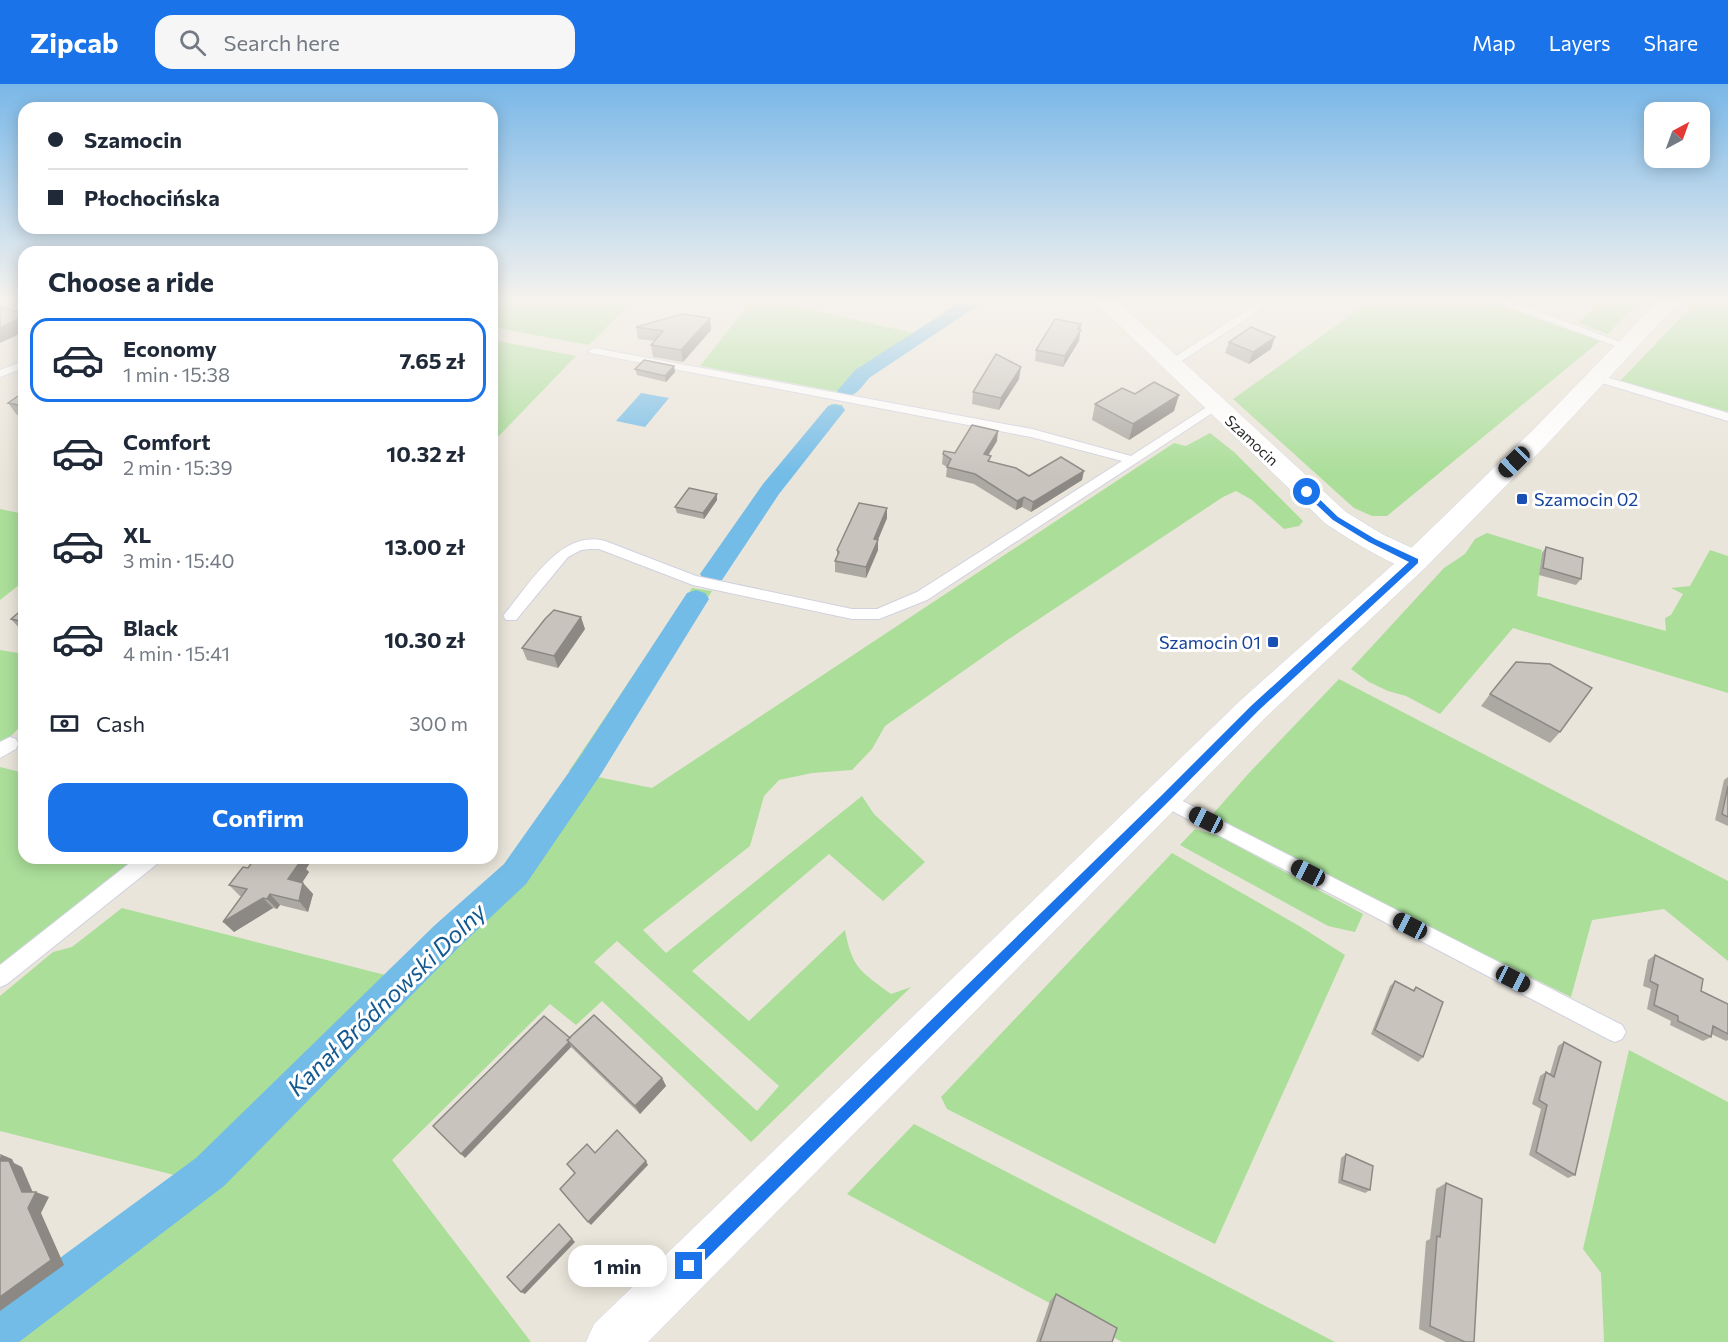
<!DOCTYPE html>
<html lang="en">
<head>
<meta charset="utf-8">
<style>
  :root { --surface:#fff; --page:#f6f6f7; --text:#1f2937; --muted:#747a83; --line:#e0e1e3; --accent:#1a73e8 }
  body { margin:0; font-family:Commissioner,sans-serif; background:var(--page); color:var(--text); height:100vh; display:flex; flex-direction:column; font-size:22px; white-space:nowrap }
  * { box-sizing:border-box; margin:0 }
  p { font-size:20px; color:var(--muted) }
  .icon { flex:none; width:33px; height:33px; fill:none; stroke:currentColor; stroke-width:2; stroke-linecap:round; stroke-linejoin:round }
  .map { position:relative; flex:1; overflow:hidden }
  .sheet { position:absolute; left:18px; top:162px; width:480px; height:618px; display:flex; flex-direction:column; background:var(--surface); border-radius:18px; box-shadow:0 3px 15px #0003 }
  .sheet>* { flex:none }
  .hud { position:absolute; left:18px; top:18px; width:480px; height:132px; border-radius:18px; box-shadow:0 3px 15px #0003; display:grid; align-content:center; height:132px; padding:0 30px; background:var(--surface) }
  .needle { width:39px; rotate:41deg }
  .buttons { position:absolute; left:1644px; top:18px; display:grid; gap:12px }
  .buttons a { display:grid; place-items:center; width:66px; height:66px; border-radius:12px; background:var(--surface); box-shadow:0 3px 15px #0003; font-size:30px }
  .end { position:absolute; width:27px; height:27px; margin:-14px; border:8px solid #1a73e8; background:#fff; box-shadow:0 0 0 3px #fff }
  .from { border-radius:50% }
  .bubble { position:absolute; height:42px; border-radius:18px; background:var(--surface); box-shadow:0 3px 15px #0003; font-size:20px; font-weight:700; line-height:42px; text-align:center }
  .car { position:absolute; width:18px; height:36px; margin:-18px -9px; border-radius:8px; box-shadow:0 0 4px 2px #0007; background:linear-gradient(#222 24%,#8ab4d8 0 40%,#222 0 76%,#8ab4d8 0 86%,#222 0) }
  .hud b { display:flex; align-items:center; gap:21px; height:57px; font-size:22px }
  .hud b+b { border-top:2px solid var(--line) }
  .hud i { width:15px; height:15px; background:var(--text) }
  ul { padding:0; list-style:none }
  li { display:flex; align-items:center; gap:18px; height:84px; margin:0 12px 9px; padding:0 18px; border:3px solid transparent; border-radius:18px }
  li div { flex:1 }
  li b { display:block; font-size:22px }
  li em { font-style:normal; font-weight:700 }
  li.active { border-color:var(--accent) }
  li>.icon { width:54px; height:54px; stroke-width:1.5 }
  h2 { padding:0 30px; font-size:27px; line-height:72px }
  .pay { display:flex; align-items:center; gap:15px; height:66px; padding:0 30px; font-size:22px }
  .pay p { margin-inline-start:auto }
  .action { display:flex; gap:12px; margin-top:auto; padding:12px 30px }
  .action a { flex:1; height:69px; border-radius:18px; background:var(--accent); color:#fff; font-size:24px; font-weight:700; line-height:69px; text-align:center }
  header { display:flex; align-items:center; gap:36px; box-sizing:border-box; height:84px; padding:0 30px; background:var(--accent); color:#fff }
  header strong { font-size:28px }
  nav { display:flex; gap:33px; margin-inline-start:auto; font-size:21px }
  .search { width:420px; height:54px; background:var(--page); display:flex; align-items:center; gap:15px; box-sizing:border-box; padding:0 21px; border-radius:18px; color:var(--muted); font-size:22px }
  .map>svg:first-child { display:block }
  .green { fill:#aade99; fill-rule:evenodd }
  .water { fill:#72bce7 }
  .lines { fill:none; stroke-linecap:round; stroke-linejoin:round }
  .canal { fill:#72bce7; fill-rule:evenodd }
  .service-casing { stroke:#d0d1e0; stroke-width:2 }
  .tertiary-casing { stroke:#d0d1e0; stroke-width:1 }
  .secondary-casing { stroke:#d0d1e0; stroke-width:1 }
  .service { fill:#fff; fill-rule:evenodd }
  .tertiary { fill:#fff; fill-rule:evenodd }
  .secondary { fill:#fff; fill-rule:evenodd }
  .wall { fill:#aca9a3 }
  .shaded-wall { fill:#8c8984 }
  .building { fill:#c8c4bd; stroke:#8c8984; stroke-width:1.5 }
  .route { fill:#1a73e8 }
  .transit-dot { fill:#1a4fb4; stroke:#fff; stroke-width:2 }
  .labels { text-anchor:middle; dominant-baseline:central; stroke-width:6; stroke-linejoin:round; paint-order:stroke }
  .far-street-label { font-size:15px; fill:#282828; stroke:#fff }
  .transit-label { font-size:18px; fill:#164399; stroke:#fff; text-anchor:start }
  .near-water-label { font-size:24px; font-style:italic; fill:#145990; stroke:#fff }
</style>
</head>
<body>
<header>
<strong>Zipcab</strong>
<div class="search"><svg class="icon" aria-label="search" viewBox="0 0 24 24"><circle cx="10" cy="10" r="6"/><path d="M15 15l6 6"/></svg>Search here</div>
<nav><a>Map</a><a>Layers</a><a>Share</a></nav>
</header>
<div class="map">
<svg width="1728" height="1258" viewBox="0 0 1728 1258">
  <rect width="100%" height="100%" fill="#eae5da"/>
  <g class="green">
    <polygon points="492,216 634,216 589,261 492,243"/>
    <polygon points="752,216 769,216 918,250 971,216 984,216 867,291 851,310 700,282"/>
    <polygon points="1372,216 1484,216 1600,257 1387,432 1372,432 1354,424 1233,315"/>
    <polygon points="1603,216 1640,216 1608,250 1578,239"/>
    <polygon points="1698,216 1728,216 1728,328 1620,297"/>
    <polygon points="492,256 576,272 496,355 492,354"/>
    <polygon points="831,320 843,321 776,407 719,496 704,494 766,404"/>
    <path d="M1210 349 1234 368 1303 437 1299 442 1284 445 1252 416 1236 407 1223 413 1006 557 885 642 872 665 852 686 812 689 779 696 764 712 750 762 643 846 666 869 862 712 874 730 925 778 883 817 829 770 692 887 749 937 845 846C852 884 860 887 891 910L911 903 751 1058 602 917 576 941 550 920 392 1076 531 1258H0V1235L190 1095 0 1047V912L53 868 72 863 122 824 397 894 501 793 531 759 576 689 569 687 692 504 712 507 593 692 652 704 1174 359 1186 362ZM617 857 779 1002 757 1027 594 878Z"/>
    <polygon points="0,425 24,430 24,497 0,516"/>
    <polygon points="1487,449 1542,466 1537,512 1666,547 1665,534 1671,531 1683,510 1671,504 1690,502 1710,466 1728,472 1728,609 1513,544 1440,630 1406,612 1388,607 1369,598 1351,585 1444,484 1465,470 1475,455"/>
    <polygon points="0,566 24,570 24,639 9,654 0,657"/>
    <polygon points="1339,595 1728,797 1728,877 1664,825 1592,836 1571,913 1224,741 1212,731 1249,689"/>
    <polygon points="0,683 24,689 24,774 138,774 0,882"/>
    <polygon points="1195,745 1219,752 1363,830 1355,848 1328,842 1180,761"/>
    <polygon points="1172,769 1301,843 1345,871 1215,1160 947,1025 941,1013"/>
    <polygon points="1629,966 1728,1018 1728,1258 1604,1258 1601,1189 1583,1165"/>
    <polygon points="914,1040 1335,1258 1122,1258 847,1110"/>
  </g>
  <polygon class="water" points="641,309 669,314 645,343 616,337"/>
  <g class="lines">
    <g class="canal">
      <path d="M964 216H986L869 294C860 305 855 315 840 311L837 307 855 286Z"/>
      <polygon points="835,320 842,322 845,326 779,410 722,496 713,498 704,496 700,490 763,400 828,322"/>
      <polygon points="696,506 705,509 709,515 601,690 526,800 459,863 224,1102 19,1258 0,1258 0,1218 196,1074 435,841 504,780 579,674 687,509"/>
    </g>
    <defs>
      <g id="service">
        <polygon points="1262,216 1275,216 1174,282 1170,283 1164,280"/>
        <polygon points="1491,216 1507,216 1631,262 1625,265 1621,264"/>
        <path d="M594 264 1032 345 1131 372 1213 319H1221L1223 322 927 516 879 535H852L693 501 599 465H590L581 466 568 473 516 536H506L503 532 506 528C530 500 561 445 605 457L696 492 852 525H877L917 508 1122 377 1031 353 590 269 588 267Z"/>
        <polygon points="24,277 24,284 0,293 0,286"/>
        <polygon points="1596,290 1728,329 1728,337 1592,296 1590,294"/>
        <polygon points="10,653 16,655 18,660 16,665 0,674 0,658"/>
        <polygon points="1165,708 1622,941 1626,948 1622,955 1615,958 1608,955 1159,720 1156,715 1159,710"/>
        <polygon points="136,774 159,774 157,780 7,900 0,903 0,881"/>
      </g>
      <path id="tertiary" d="M1093 216H1116L1346 428 1382 450 1425 470 1429 477 1425 484C1422 485 1419 486 1416 486 1398 487 1343 451 1326 440Z"/>
      <polygon id="secondary" points="1659,216 1681,216 1550,357 1425,484 1266,633 648,1258 586,1258 594,1240 1242,615 1405,470 1532,347"/>
    </defs>
    <use href="#service" class="service-casing"/>
    <use href="#tertiary" class="tertiary-casing"/>
    <use href="#secondary" class="secondary-casing"/>
    <use href="#service" class="service"/>
    <use href="#tertiary" class="tertiary"/>
    <use href="#secondary" class="secondary"/>
  </g>
  <g class="wall">
    <polygon points="710,234 711,246 683,278 653,273 651,261 654,257 638,255 636,243"/>
    <polygon points="1080,246 1079,257 1063,283 1035,277 1036,266"/>
    <polygon points="1229,258 1271,265 1249,280 1225,269"/>
    <polygon points="674,282 675,288 666,298 637,291 635,285"/>
    <polygon points="1019,295 999,326 972,320 973,308"/>
    <polygon points="24,308 24,332 17,331 8,319"/>
    <polygon points="1095,320 1174,327 1129,356 1092,336"/>
    <polygon points="997,357 988,371 990,378 1029,392 1082,396 1031,428 1022,423 1016,426 974,400 946,393 947,383 942,380 943,370 955,369"/>
    <polygon points="717,416 704,435 677,429 675,423"/>
    <polygon points="887,424 887,434 878,456 878,466 866,494 835,488 835,477 837,472 837,466"/>
    <polygon points="1546,463 1581,495 1576,501 1539,491 1542,469"/>
    <polygon points="24,519 24,548 22,547 11,535 23,524 21,522"/>
    <polygon points="585,545 558,584 527,576 522,564"/>
    <polygon points="1490,610 1560,648 1550,659 1481,622"/>
    <polygon points="1728,693 1728,742 1715,736 1724,696"/>
    <polygon points="255,774 313,774 306,785 309,788 302,799 303,799 313,810 308,828 280,821 277,825 273,824 234,848 242,812 240,812 229,801 248,784"/>
    <polygon points="1655,871 1701,907 1728,920 1728,956 1726,957 1711,950 1711,953 1703,957 1670,941 1671,937 1647,925 1651,905 1643,902 1648,876"/>
    <polygon points="1395,897 1412,907 1416,903 1423,973 1418,978 1371,950 1390,902"/>
    <polygon points="570,954 662,994 666,1002 640,1030 571,963 465,1074"/>
    <polygon points="1564,958 1575,1091 1568,1094 1529,1071 1541,1025 1532,1020 1540,992 1546,988 1550,990 1558,962"/>
    <polygon points="1346,1070 1370,1106 1365,1109 1338,1099 1341,1074"/>
    <polygon points="1446,1099 1474,1258 1446,1258 1419,1245 1426,1157 1430,1155 1436,1105"/>
    <polygon points="1056,1210 1112,1258 1036,1258 1050,1217"/>
  </g>
  <g class="shaded-wall">
    <polygon points="24,232 24,248 0,259 0,244"/>
    <polygon points="710,234 711,246 683,278 681,266"/>
    <polygon points="1081,240 1079,257 1063,283 1065,272"/>
    <polygon points="1275,253 1271,265 1249,280 1253,268"/>
    <polygon points="674,282 675,288 666,298 665,292"/>
    <polygon points="1021,283 1019,295 999,326 1001,314"/>
    <polygon points="1179,311 1174,327 1129,356 1133,340"/>
    <polygon points="998,347 997,357 983,380 984,370"/>
    <polygon points="1084,387 1082,396 1031,428 1033,418"/>
    <polygon points="717,410 717,416 704,435 703,429"/>
    <polygon points="1024,413 1022,423 1016,426 1017,417"/>
    <polygon points="887,424 887,434 874,465 874,455"/>
    <polygon points="878,456 878,466 866,494 866,483"/>
    <polygon points="581,533 585,545 558,584 554,572"/>
    <polygon points="296,774 313,774 306,785 309,788 297,806 288,795"/>
    <polygon points="303,799 313,810 308,828 299,817"/>
    <polygon points="270,810 280,821 277,825 267,815"/>
    <polygon points="263,814 273,824 234,848 223,838"/>
    <polygon points="569,958 571,963 465,1074 461,1070"/>
    <polygon points="662,994 666,1002 640,1030 635,1022"/>
    <polygon points="0,1070 12,1075 14,1079 22,1083 34,1111 36,1108 49,1113 41,1129 64,1181 0,1227 0,1213 22,1108 1,1077"/>
    <polygon points="646,1077 648,1081 591,1141 588,1138"/>
    <polygon points="562,1143 575,1158 525,1210 521,1208"/>
  </g>
  <g class="building">
    <polygon points="0,222 24,230 24,232 0,244"/>
    <polygon points="682,230 710,234 681,266 651,261 663,247 636,243"/>
    <polygon points="1055,235 1081,240 1078,245 1081,246 1065,272 1036,266"/>
    <polygon points="1251,243 1275,253 1253,268 1229,258"/>
    <polygon points="996,270 1021,283 1001,314 973,308"/>
    <polygon points="644,276 674,282 665,292 635,285"/>
    <polygon points="1154,298 1179,311 1133,340 1095,320 1122,304 1135,310"/>
    <polygon points="24,308 24,322 8,319"/>
    <polygon points="972,341 998,347 984,370 991,372 988,377 1016,384 1029,392 1061,373 1084,387 1033,418 1024,413 1017,417 975,390 947,383 951,375 943,370 944,367 955,369"/>
    <polygon points="689,404 717,410 703,429 675,423"/>
    <polygon points="859,419 887,424 874,455 878,456 866,483 835,477 839,468 837,466"/>
    <polygon points="1546,463 1583,474 1581,495 1543,484"/>
    <polygon points="24,524 24,538 11,535"/>
    <polygon points="554,526 581,533 554,572 522,564 545,535"/>
    <polygon points="1516,578 1550,580 1592,604 1560,648 1490,610"/>
    <polygon points="1728,702 1728,733 1722,730"/>
    <polygon points="255,774 296,774 295,776 300,778 288,795 303,799 299,817 270,810 267,815 263,814 223,838 247,805 229,801 243,783 248,784"/>
    <polygon points="1655,871 1703,895 1701,907 1728,920 1728,950 1713,942 1711,953 1678,937 1678,932 1654,921 1658,901 1650,897"/>
    <polygon points="1395,897 1414,907 1416,903 1443,918 1423,973 1375,946"/>
    <polygon points="594,931 662,994 635,1022 567,956"/>
    <polygon points="544,932 570,954 567,956 569,958 461,1070 433,1042"/>
    <polygon points="1564,958 1601,978 1575,1091 1536,1068 1547,1021 1539,1016 1546,988 1554,993"/>
    <polygon points="617,1046 646,1077 588,1138 560,1105 575,1089 567,1080 587,1060 595,1069"/>
    <polygon points="1346,1070 1373,1082 1370,1106 1342,1096"/>
    <polygon points="0,1073 1,1077 9,1077 22,1108 36,1108 28,1124 51,1176 0,1213"/>
    <polygon points="1446,1099 1482,1115 1474,1258 1465,1258 1430,1242 1437,1152 1440,1153"/>
    <polygon points="559,1140 572,1155 521,1208 507,1193"/>
    <polygon points="1056,1210 1117,1244 1112,1258 1040,1258"/>
  </g>
  <linearGradient id="sky" x2="0" y2="1"><stop stop-color="#79b7e8"/><stop offset="0.55" stop-color="#f6f3ee"/><stop offset="1" stop-color="#f6f3ee" stop-opacity="0"/></linearGradient>
  <rect width="1728" height="392" fill="url(#sky)"/>
  <polygon class="route" points="1304,406 1310,406 1338,433 1375,455 1418,475 1418,479 1258,627 1168,718 694,1187 689,1189 684,1187 681,1182 684,1177 1161,712 1251,622 1409,478 1369,458 1333,436 1304,409"/>
  <g class="transit-dot">
    <rect x="1516" y="409" width="12" height="12" rx="3"/>
    <rect x="1267" y="552" width="12" height="12" rx="3"/>
  </g>
  <g class="labels">
    <g class="far-street-label">
      <text transform="translate(1252 356) rotate(43)">Szamocin</text>
    </g>
    <g class="transit-label">
      <text x="1534" y="415">Szamocin 02</text>
      <text x="1261" y="558" text-anchor="end">Szamocin 01</text>
    </g>
    <g class="near-water-label">
      <text transform="translate(386 915) rotate(-44)">Kanał Bródnowski Dolny</text>
    </g>
  </g>
</svg>
<div class="buttons">
<a><svg class="needle" viewBox="-14 -14 28 28"><path d="M0-13l5 13h-10z" fill="#e53935"/><path d="M0 13l5-13h-10z" fill="#747a83"/></svg></a>
</div>
<i class="end from" style="left:1307px;top:408px"></i>
<i class="end" style="left:689px;top:1182px"></i>
<div class="bubble" style="left:568px;top:1161px;width:99px">1 min</div>
<i class="car" style="left:1514px;top:378px;rotate:226deg"></i>
<i class="car" style="left:1206px;top:736px;rotate:297deg"></i>
<i class="car" style="left:1308px;top:789px;rotate:297deg"></i>
<i class="car" style="left:1410px;top:842px;rotate:297deg"></i>
<i class="car" style="left:1513px;top:895px;rotate:117deg"></i>
<div class="hud">
<b><i class="from"></i>Szamocin</b>
<b><i></i>Płochocińska</b>
</div>
<section class="sheet">
<h2>Choose a ride</h2>
<ul>
<li class="active"><svg class="icon" aria-label="car" viewBox="0 0 24 24"><path d="M5 17H2v-5l4-1 3-4h7l3 4 3 1v5h-3M9 17h6M6 11h13"/><circle cx="7" cy="17" r="2"/><circle cx="17" cy="17" r="2"/></svg><div><b>Economy</b><p>1 min · 15:38</p></div><em>7.65 zł</em></li>
<li><svg class="icon" aria-label="car" viewBox="0 0 24 24"><path d="M5 17H2v-5l4-1 3-4h7l3 4 3 1v5h-3M9 17h6M6 11h13"/><circle cx="7" cy="17" r="2"/><circle cx="17" cy="17" r="2"/></svg><div><b>Comfort</b><p>2 min · 15:39</p></div><em>10.32 zł</em></li>
<li><svg class="icon" aria-label="car" viewBox="0 0 24 24"><path d="M5 17H2v-5l4-1 3-4h7l3 4 3 1v5h-3M9 17h6M6 11h13"/><circle cx="7" cy="17" r="2"/><circle cx="17" cy="17" r="2"/></svg><div><b>XL</b><p>3 min · 15:40</p></div><em>13.00 zł</em></li>
<li><svg class="icon" aria-label="car" viewBox="0 0 24 24"><path d="M5 17H2v-5l4-1 3-4h7l3 4 3 1v5h-3M9 17h6M6 11h13"/><circle cx="7" cy="17" r="2"/><circle cx="17" cy="17" r="2"/></svg><div><b>Black</b><p>4 min · 15:41</p></div><em>10.30 zł</em></li>
</ul>
<div class="pay"><svg class="icon" aria-label="cash" viewBox="0 0 24 24"><path d="M3 7h18v10H3z"/><circle cx="12" cy="12" r="2"/></svg>Cash<p>300 m</p></div>
<div class="action"><a>Confirm</a></div>
</section>
</div>
</body>
</html>
